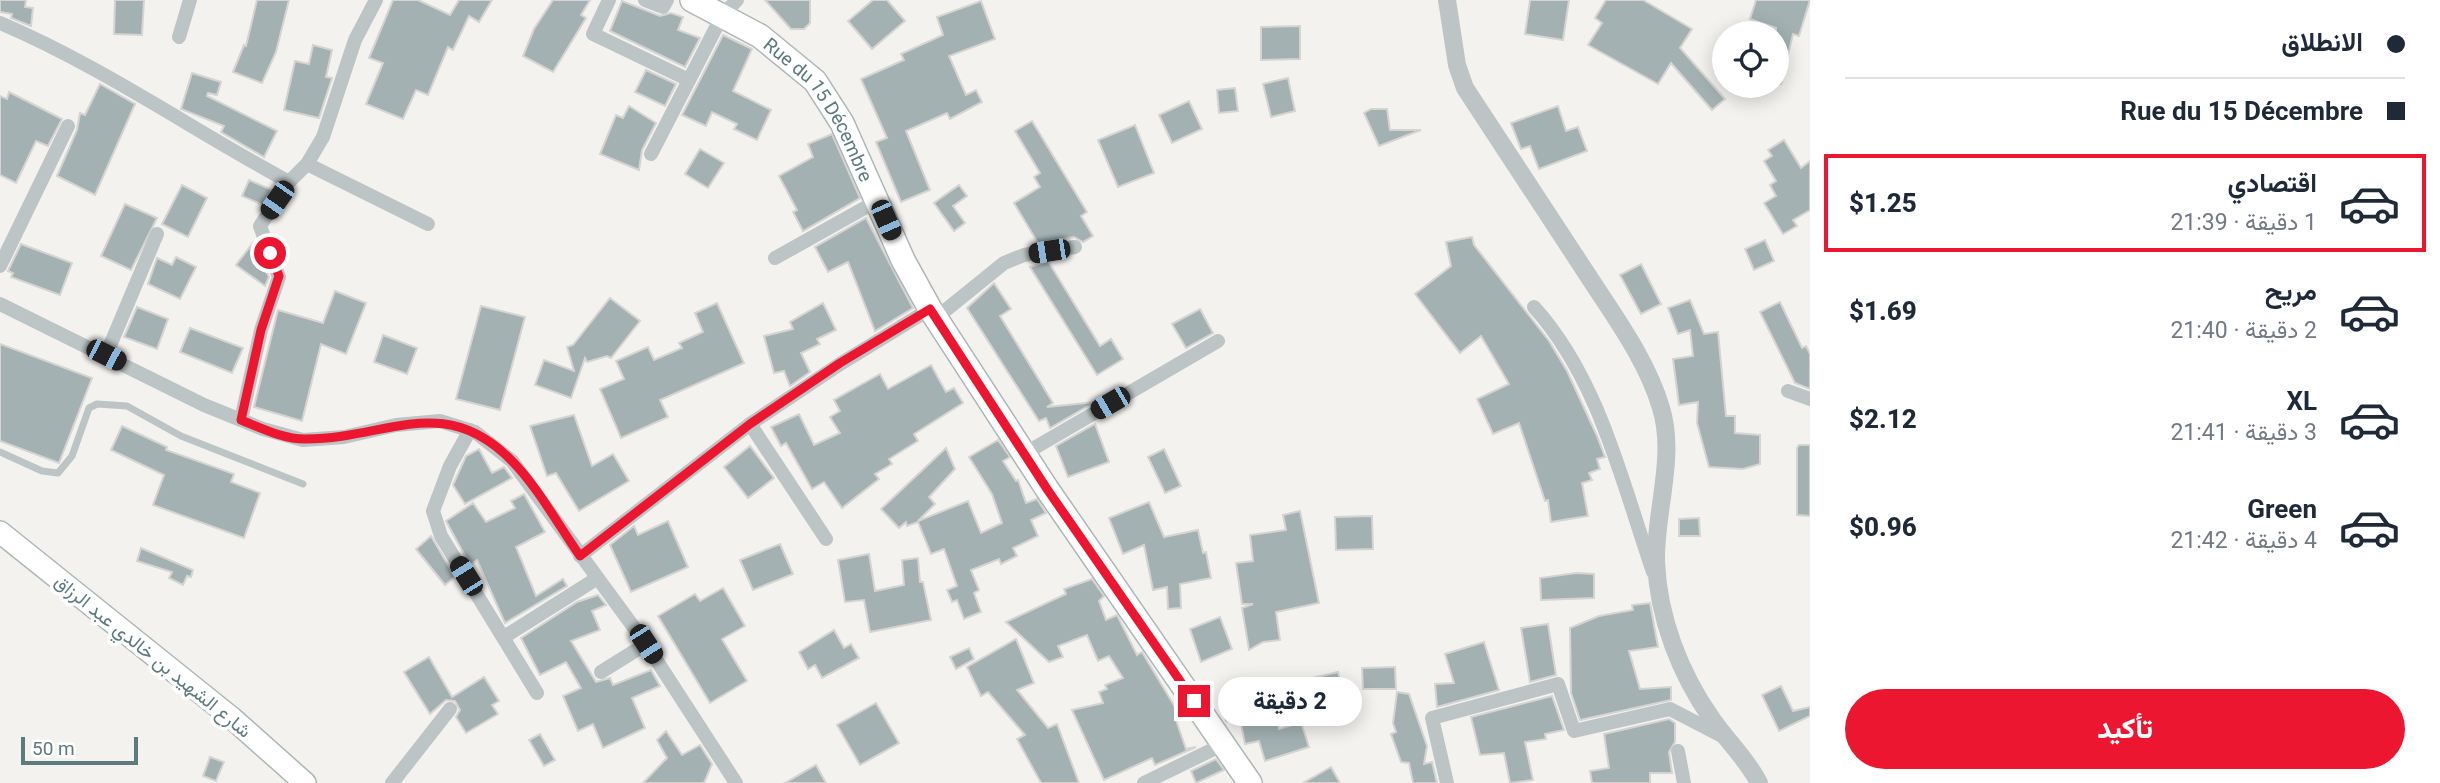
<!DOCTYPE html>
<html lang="ar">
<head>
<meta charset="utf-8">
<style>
  :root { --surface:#fff; --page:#f2f2f3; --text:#1f2937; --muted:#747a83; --line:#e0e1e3; --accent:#ed1630 }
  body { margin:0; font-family:Roboto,Vazirmatn,sans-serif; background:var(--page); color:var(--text); direction:rtl; height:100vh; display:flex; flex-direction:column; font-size:26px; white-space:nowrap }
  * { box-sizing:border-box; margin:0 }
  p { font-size:23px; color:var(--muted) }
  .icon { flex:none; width:38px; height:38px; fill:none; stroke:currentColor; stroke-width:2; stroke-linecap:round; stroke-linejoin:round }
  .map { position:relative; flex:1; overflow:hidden; direction:ltr }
  .panel { display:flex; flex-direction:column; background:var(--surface); width:630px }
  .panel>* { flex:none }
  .banner { display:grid; align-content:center; height:154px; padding:0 35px; background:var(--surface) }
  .tools { position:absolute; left:1712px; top:21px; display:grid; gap:14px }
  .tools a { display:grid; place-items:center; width:77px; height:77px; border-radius:50%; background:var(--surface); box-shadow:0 4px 18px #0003; font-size:35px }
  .scale { position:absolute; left:21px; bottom:18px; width:117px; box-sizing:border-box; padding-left:7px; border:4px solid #5d7a7c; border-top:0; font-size:19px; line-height:24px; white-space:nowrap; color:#5d7a7c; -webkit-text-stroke:5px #fff; paint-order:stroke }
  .end { position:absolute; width:32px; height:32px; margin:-16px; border:9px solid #ed1630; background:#fff; box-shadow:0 0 0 4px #fff }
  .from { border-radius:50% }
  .bubble { position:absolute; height:49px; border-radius:24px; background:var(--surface); box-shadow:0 4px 18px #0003; font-size:23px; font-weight:800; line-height:49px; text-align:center; direction:rtl }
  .car { position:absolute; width:21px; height:42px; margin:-21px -10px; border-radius:9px; box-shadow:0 0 5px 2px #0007; background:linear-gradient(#222 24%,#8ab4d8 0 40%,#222 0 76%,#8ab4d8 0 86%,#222 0) }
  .banner b { display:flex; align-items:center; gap:24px; height:66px; font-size:26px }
  .banner b+b { border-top:2px solid var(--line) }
  .banner i { width:18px; height:18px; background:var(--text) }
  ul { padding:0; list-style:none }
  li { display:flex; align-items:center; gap:21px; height:98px; margin:0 14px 10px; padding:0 21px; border:4px solid transparent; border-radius:0px }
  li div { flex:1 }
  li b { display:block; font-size:26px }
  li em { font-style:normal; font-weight:800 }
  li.active { border-color:var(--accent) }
  li>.icon { width:63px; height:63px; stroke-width:1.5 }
  .action { display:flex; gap:14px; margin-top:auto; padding:14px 35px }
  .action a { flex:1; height:80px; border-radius:42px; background:var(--accent); color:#fff; font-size:28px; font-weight:800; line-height:80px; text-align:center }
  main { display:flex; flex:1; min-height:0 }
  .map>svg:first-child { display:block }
  .building { fill:#a3b1b2; stroke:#d5d4d2; stroke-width:2 }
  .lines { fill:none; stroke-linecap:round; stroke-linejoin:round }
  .secondary-casing { stroke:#acb7b8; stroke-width:24 }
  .primary-casing { stroke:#adb6b7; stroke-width:26 }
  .service { stroke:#bcc4c5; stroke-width:7 }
  .minor { stroke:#bcc4c5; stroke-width:14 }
  .tertiary { stroke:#bcc4c5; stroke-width:18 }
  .secondary { stroke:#fff; stroke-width:21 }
  .primary { stroke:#fff; stroke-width:23 }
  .route { stroke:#ed1630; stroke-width:9 }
  .labels { text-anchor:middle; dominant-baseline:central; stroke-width:7; stroke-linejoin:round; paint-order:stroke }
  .street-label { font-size:19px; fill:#5d7a7c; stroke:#fff }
</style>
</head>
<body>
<main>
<section class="panel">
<div class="banner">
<b><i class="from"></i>الانطلاق</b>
<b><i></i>Rue du 15 Décembre</b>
</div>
<ul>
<li class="active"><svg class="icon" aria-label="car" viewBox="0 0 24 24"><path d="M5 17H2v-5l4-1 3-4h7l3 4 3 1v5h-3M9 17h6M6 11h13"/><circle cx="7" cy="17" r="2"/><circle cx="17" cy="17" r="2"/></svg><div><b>اقتصادي</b><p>1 دقيقة · 21:39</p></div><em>$1.25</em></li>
<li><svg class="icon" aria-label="car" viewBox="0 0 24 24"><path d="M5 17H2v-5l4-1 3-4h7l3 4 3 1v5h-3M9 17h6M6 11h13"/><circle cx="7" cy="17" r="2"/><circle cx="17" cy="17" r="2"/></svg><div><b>مريح</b><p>2 دقيقة · 21:40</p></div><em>$1.69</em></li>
<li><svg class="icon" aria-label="car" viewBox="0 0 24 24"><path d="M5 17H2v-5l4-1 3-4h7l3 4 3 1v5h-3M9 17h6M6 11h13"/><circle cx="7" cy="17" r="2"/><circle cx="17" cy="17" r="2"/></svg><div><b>XL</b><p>3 دقيقة · 21:41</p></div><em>$2.12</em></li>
<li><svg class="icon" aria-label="car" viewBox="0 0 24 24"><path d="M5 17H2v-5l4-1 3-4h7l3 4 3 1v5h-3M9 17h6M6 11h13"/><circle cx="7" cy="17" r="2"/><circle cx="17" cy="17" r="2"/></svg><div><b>Green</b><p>4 دقيقة · 21:42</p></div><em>$0.96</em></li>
</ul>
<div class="action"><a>تأكيد</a></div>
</section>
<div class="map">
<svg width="1810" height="783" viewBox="0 0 1810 783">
  <rect width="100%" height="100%" fill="#f4f2ef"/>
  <g class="building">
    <polygon points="0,0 26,0 25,7 33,8 31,26 11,18 12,14 0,12"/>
    <polygon points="115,0 144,0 142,35 114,34"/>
    <polygon points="257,0 289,0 276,52 262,83 233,72 244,45 246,46"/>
    <polygon points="393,0 418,0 450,15 459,0 492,0 479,22 469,16 453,50 448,47 428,95 416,90 403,119 366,104 383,63 369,58"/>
    <polygon points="553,0 590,0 581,15 586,18 553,72 523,56 534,29"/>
    <polygon points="765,0 810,0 810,23 804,29 791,29"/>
    <polygon points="873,0 887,0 905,21 872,49 848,21"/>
    <polygon points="1530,0 1569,0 1563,40 1525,34"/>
    <polygon points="1606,0 1643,0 1692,29 1680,48 1725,99 1712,110 1671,63 1658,84 1588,45 1602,23 1595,18"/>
    <polygon points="1756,0 1810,0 1799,36 1793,34 1781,84 1776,84 1776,28 1750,19"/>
    <polygon points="622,1 660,16 671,13 683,17 678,30 700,38 685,67 610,31"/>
    <polygon points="981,1 995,39 949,56 966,95 976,90 982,102 950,119 947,113 906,131 930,190 901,202 876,142 887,138 861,79 904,60 901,54 943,35 937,17"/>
    <polygon points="1300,26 1300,59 1261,60 1261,27"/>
    <polygon points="723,35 752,49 733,91 771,110 757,140 734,129 737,124 712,112 706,126 682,115"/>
    <polygon points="313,45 332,50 326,77 332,78 319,118 284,110 295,61 309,64"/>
    <polygon points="646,70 676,84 665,106 635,92"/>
    <polygon points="192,73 221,82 217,95 208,93 207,96 277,131 264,157 221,132 224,126 181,109"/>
    <polygon points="1288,78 1295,111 1271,117 1263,84"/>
    <polygon points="100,84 135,104 95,195 57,176 77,130 80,113 85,115"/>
    <polygon points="1235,88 1238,111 1219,113 1217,90"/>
    <polygon points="9,92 62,119 48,146 36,141 16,183 0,175 0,96 7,99"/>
    <polygon points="1189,101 1202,129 1172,143 1159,115"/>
    <polygon points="629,106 656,123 642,150 639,170 600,154 616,115 623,118"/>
    <polygon points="1558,106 1566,131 1578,127 1587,151 1539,169 1530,146 1521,149 1511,123"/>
    <polygon points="1371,109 1387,109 1390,130 1421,130 1379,146 1364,113"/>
    <polygon points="1032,121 1087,212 1081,216 1093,236 1083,242 1074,237 1038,243 1014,203 1040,187 1034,177 1040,173 1015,131"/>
    <polygon points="1135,125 1154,173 1118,187 1098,140"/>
    <polygon points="832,134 860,198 803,231 793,212 797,210 779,176 813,157 808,144"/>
    <polygon points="1784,140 1801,168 1810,161 1810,210 1793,220 1797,226 1783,234 1764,203 1776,196 1770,185 1776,181 1764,161 1772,156 1768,150"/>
    <polygon points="700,149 724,163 708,188 685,174"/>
    <polygon points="249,180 272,190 263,205 242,196"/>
    <polygon points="182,185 207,198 188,237 162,224"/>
    <polygon points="959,185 967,196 953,206 965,223 954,231 934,203"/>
    <polygon points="125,204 157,218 131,270 101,256"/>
    <polygon points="866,218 913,308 875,331 848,262 828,272 815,247"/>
    <polygon points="1472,237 1474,245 1549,341 1567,371 1597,436 1605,457 1597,459 1600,469 1589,473 1592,480 1582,483 1588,516 1551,522 1548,500 1545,501 1519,423 1493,434 1477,399 1509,384 1481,336 1460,353 1415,294 1451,266 1446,242"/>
    <polygon points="1765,240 1774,261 1754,270 1745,249"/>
    <polygon points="253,243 269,277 265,286 236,265"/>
    <polygon points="21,244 72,263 60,295 11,277 13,273 8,271"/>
    <polygon points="176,257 196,267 180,299 148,284 157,258 172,265"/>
    <polygon points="1048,261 1100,346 1111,339 1123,359 1097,375 1030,267"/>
    <polygon points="1641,264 1661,304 1641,314 1620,275"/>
    <polygon points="994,283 1011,309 1000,316 1053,403 1047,407 1095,402 1050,428 1046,418 1039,421 967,308"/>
    <polygon points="335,291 366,303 346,354 321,344 302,421 254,407 278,310 323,323"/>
    <polygon points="610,298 640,321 611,358 607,356 587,362 585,358 571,398 535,385 544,360 574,371 567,347 573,345"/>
    <polygon points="1690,300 1704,334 1718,332 1726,416 1735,416 1735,433 1760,435 1760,464 1743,469 1709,467 1697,423 1698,402 1679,405 1673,359 1693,356 1690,330 1678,334 1668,308"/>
    <polygon points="1780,302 1802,348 1806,346 1810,354 1810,389 1795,383 1760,312"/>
    <polygon points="717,303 744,363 660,400 668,417 621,438 600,389 624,379 616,361 648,347 654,360 682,348 679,343 703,332 695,313"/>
    <polygon points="823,303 836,330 817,339 820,344 801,353 810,372 790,386 784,371 774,373 764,336 793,329 790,322"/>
    <polygon points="481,306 525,317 500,410 456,399"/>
    <polygon points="137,307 168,319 157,349 124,337"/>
    <polygon points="1200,309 1213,333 1186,348 1172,324"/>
    <polygon points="190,328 243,348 232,373 180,352"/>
    <polygon points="383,335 417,348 407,374 374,362"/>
    <polygon points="0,344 92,378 59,463 0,441"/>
    <polygon points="931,365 946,392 954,388 963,403 914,434 918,441 889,459 892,464 875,474 879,479 842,508 824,482 812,489 786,443 781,446 771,427 799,414 814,445 840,433 830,417 840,411 834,400 880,374 888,389"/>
    <polygon points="574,415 592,466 613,454 629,481 579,511 556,473 547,476 530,426"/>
    <polygon points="1095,424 1109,462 1068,477 1056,446"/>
    <polygon points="122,426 167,447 166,450 234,474 231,482 260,493 244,538 153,505 164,475 111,450"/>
    <polygon points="998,440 1010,457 1003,461 1016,481 1018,480 1026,503 1037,499 1046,513 1031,520 1038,536 1013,548 1017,556 1001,564 999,559 971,570 979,590 974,593 981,612 964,619 957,600 952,602 947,590 957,586 944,549 931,554 918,522 907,526 906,522 899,528 881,509 946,448 955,469 929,497 935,504 918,521 968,501 981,533 1002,523 992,494 969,457"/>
    <polygon points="1799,445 1810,445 1810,516 1797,515 1797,448"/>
    <polygon points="750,446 774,478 748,498 724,467"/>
    <polygon points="479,449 492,473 504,467 512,478 465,504 453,485 466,456"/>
    <polygon points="1164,449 1181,486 1165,493 1148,457"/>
    <polygon points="524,494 545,532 516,547 536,596 563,579 567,586 505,623 477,560 470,565 446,521 473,503 486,522 515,508 511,501"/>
    <polygon points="1149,502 1164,537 1198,530 1203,553 1206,552 1211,578 1180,584 1181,608 1168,609 1167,587 1153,590 1144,545 1123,554 1109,518"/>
    <polygon points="1300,511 1319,603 1276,612 1280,640 1263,642 1249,650 1242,608 1253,604 1242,604 1236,563 1253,561 1250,535 1286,530 1283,515"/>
    <polygon points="1372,516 1373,549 1336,550 1335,517"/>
    <polygon points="1699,518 1700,536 1679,536 1679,519"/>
    <polygon points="668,521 688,567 631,592 610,545 634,526 638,535"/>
    <polygon points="431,536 455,577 445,585 416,549"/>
    <polygon points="780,544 793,574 753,590 740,560"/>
    <polygon points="141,548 193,570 191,577 187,576 183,585 169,578 172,572 137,561"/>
    <polygon points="869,554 875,591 904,585 902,560 918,558 920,582 923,582 931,620 870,632 864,600 845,602 838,560"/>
    <polygon points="1576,573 1594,574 1594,598 1541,600 1540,578"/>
    <polygon points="1092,579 1104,596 1099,601 1106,620 1117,615 1137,655 1142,652 1175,707 1179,705 1182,709 1185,717 1176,720 1186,749 1196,747 1155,765 1152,758 1104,780 1072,710 1103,703 1099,692 1107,689 1105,685 1123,678 1109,656 1098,661 1087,635 1058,646 1063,657 1049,662 1006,622 1066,594 1064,589"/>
    <polygon points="723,588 745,626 722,639 747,681 710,703 658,616 695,594 700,601"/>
    <polygon points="598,595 606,605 592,611 600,630 571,641 596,682 610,678 613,685 651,670 660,686 632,698 645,728 603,748 593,724 578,731 563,696 581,688 566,662 540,675 521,638 577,602"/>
    <polygon points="1650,603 1658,647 1629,651 1640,689 1671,687 1671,700 1580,720 1571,693 1570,628 1599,616 1633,610 1632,605"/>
    <polygon points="1220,617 1232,649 1201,662 1190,629"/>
    <polygon points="1548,624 1556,675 1530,682 1521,628"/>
    <polygon points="834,630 844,648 851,644 859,658 822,678 815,665 808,669 799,652"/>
    <polygon points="1016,639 1034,683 1017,690 1048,728 1057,724 1079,783 1041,783 1017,739 1025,735 988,692 981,696 967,667"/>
    <polygon points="1484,642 1499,690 1437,707 1435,684 1454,683 1445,654"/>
    <polygon points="969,648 974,659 956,669 950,657"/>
    <polygon points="429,657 452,697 484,677 499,701 492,705 498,714 466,733 456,717 460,710 455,701 446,700 430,714 404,672"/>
    <polygon points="1395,667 1396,689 1363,689 1362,668"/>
    <polygon points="1338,672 1347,712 1320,721 1308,679"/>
    <polygon points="1271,685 1279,729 1301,722 1309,747 1265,761 1259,741 1245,744 1240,719 1226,721 1221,695 1248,690 1251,697 1256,696 1255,688"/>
    <polygon points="1781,686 1793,711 1810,707 1810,716 1779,731 1762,695"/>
    <polygon points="1397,692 1409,694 1427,746 1424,764 1432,762 1437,783 1413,783 1409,763 1401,762 1391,734 1396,732 1393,723"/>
    <polygon points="1552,696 1564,730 1545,734 1546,739 1525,742 1533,780 1510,783 1504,753 1480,755 1471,717"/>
    <polygon points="876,703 899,743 860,765 837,725"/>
    <polygon points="1669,719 1675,723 1675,742 1669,752 1672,773 1650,773 1650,783 1592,783 1590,771 1609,768 1604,734"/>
    <polygon points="666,731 682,755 700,745 712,764 704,783 643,783 667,758 657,740"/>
    <polygon points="540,734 555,760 544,766 529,740"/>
    <polygon points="210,757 224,762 216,781 203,776"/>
    <polygon points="1216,759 1224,770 1196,783 1191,771"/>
    <polygon points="816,765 826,783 785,783"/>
    <polygon points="1331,767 1340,783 1303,783"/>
  </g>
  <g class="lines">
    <defs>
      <polyline id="secondary" points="0,532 232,718 305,783"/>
      <g id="primary">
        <path id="s1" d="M692 0 760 36 815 81 842 123 903 260 930 309 1047 489 1250 783"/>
      </g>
    </defs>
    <use href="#secondary" class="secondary-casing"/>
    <use href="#primary" class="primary-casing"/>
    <polyline class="service" points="0,452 42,471 58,473 72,456 89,408 97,404 127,406 181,436 303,484"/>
    <g class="minor">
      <polyline points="609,0 593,34 689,80"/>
      <polyline points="645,0 663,7 667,0"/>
      <path d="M0 23C101 66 193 130 289 182"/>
      <polyline points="179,37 190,0"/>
      <polyline points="651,154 722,16 737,0"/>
      <polyline points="307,164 428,224"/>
      <polyline points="775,258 877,201"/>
      <polyline points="0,266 68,126"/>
      <polyline points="0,304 204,405 263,429 303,440 344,437 396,425 440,421 475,432 512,461 646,644 736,783"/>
      <path d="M1534 307C1599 379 1622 482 1653 572"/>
      <polyline points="936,318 1004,263 1024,255 1075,247"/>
      <polyline points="106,355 157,234"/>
      <polyline points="1788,391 1810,399"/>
      <polyline points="241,420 261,330 279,277 260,226 289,182 307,164 323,137 355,40 376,0"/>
      <polyline points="750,424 826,539"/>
      <polyline points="470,430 450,466 433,511 441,536 537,693"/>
      <polyline points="1024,454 1218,341"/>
      <polyline points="580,556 750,424 840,364 930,309"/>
      <polyline points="504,637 596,579"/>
      <polyline points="601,672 646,644"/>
      <polyline points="1678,751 1684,783"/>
      <polyline points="392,783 450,709"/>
      <polyline points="1144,783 1224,744"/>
      <polyline points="1447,783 1432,718 1558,684 1574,731 1670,709 1724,737"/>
    </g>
    <path class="tertiary" d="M1447 0 1457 65 1465 88C1505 150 1546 212 1587 274 1614 316 1647 360 1661 408 1676 456 1655 512 1656 561 1658 617 1680 674 1712 719 1727 741 1747 759 1759 783"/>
    <use href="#secondary" class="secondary"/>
    <use href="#primary" class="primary"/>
  </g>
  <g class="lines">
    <path class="route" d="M270 253 279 276 261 330 241 420C261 428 285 440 307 439 386 439 444 391 512 461 537 486 559 526 580 556L750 424 840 363 930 309 1047 489 1194 701"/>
  </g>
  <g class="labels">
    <g class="street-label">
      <text stroke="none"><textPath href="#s1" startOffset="173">Rue du 15 Décembre</textPath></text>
      <text transform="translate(153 656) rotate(39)">شارع الشهيد بن خالدي عبد الرزاق</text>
    </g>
  </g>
</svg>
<div class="tools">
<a><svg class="icon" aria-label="locate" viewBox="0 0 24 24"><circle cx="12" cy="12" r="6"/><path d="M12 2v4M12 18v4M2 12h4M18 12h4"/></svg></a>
</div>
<div class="scale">50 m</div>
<i class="end from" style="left:270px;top:253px"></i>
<i class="end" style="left:1194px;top:701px"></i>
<div class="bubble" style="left:1218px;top:677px;width:144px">2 دقيقة</div>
<i class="car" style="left:277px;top:200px;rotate:215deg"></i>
<i class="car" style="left:886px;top:220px;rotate:156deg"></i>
<i class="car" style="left:1049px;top:251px;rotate:261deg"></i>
<i class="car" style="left:106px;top:355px;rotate:117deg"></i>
<i class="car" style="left:1110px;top:403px;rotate:240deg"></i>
<i class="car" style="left:466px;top:576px;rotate:328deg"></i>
<i class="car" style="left:646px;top:644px;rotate:147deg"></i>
</div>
</main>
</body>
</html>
